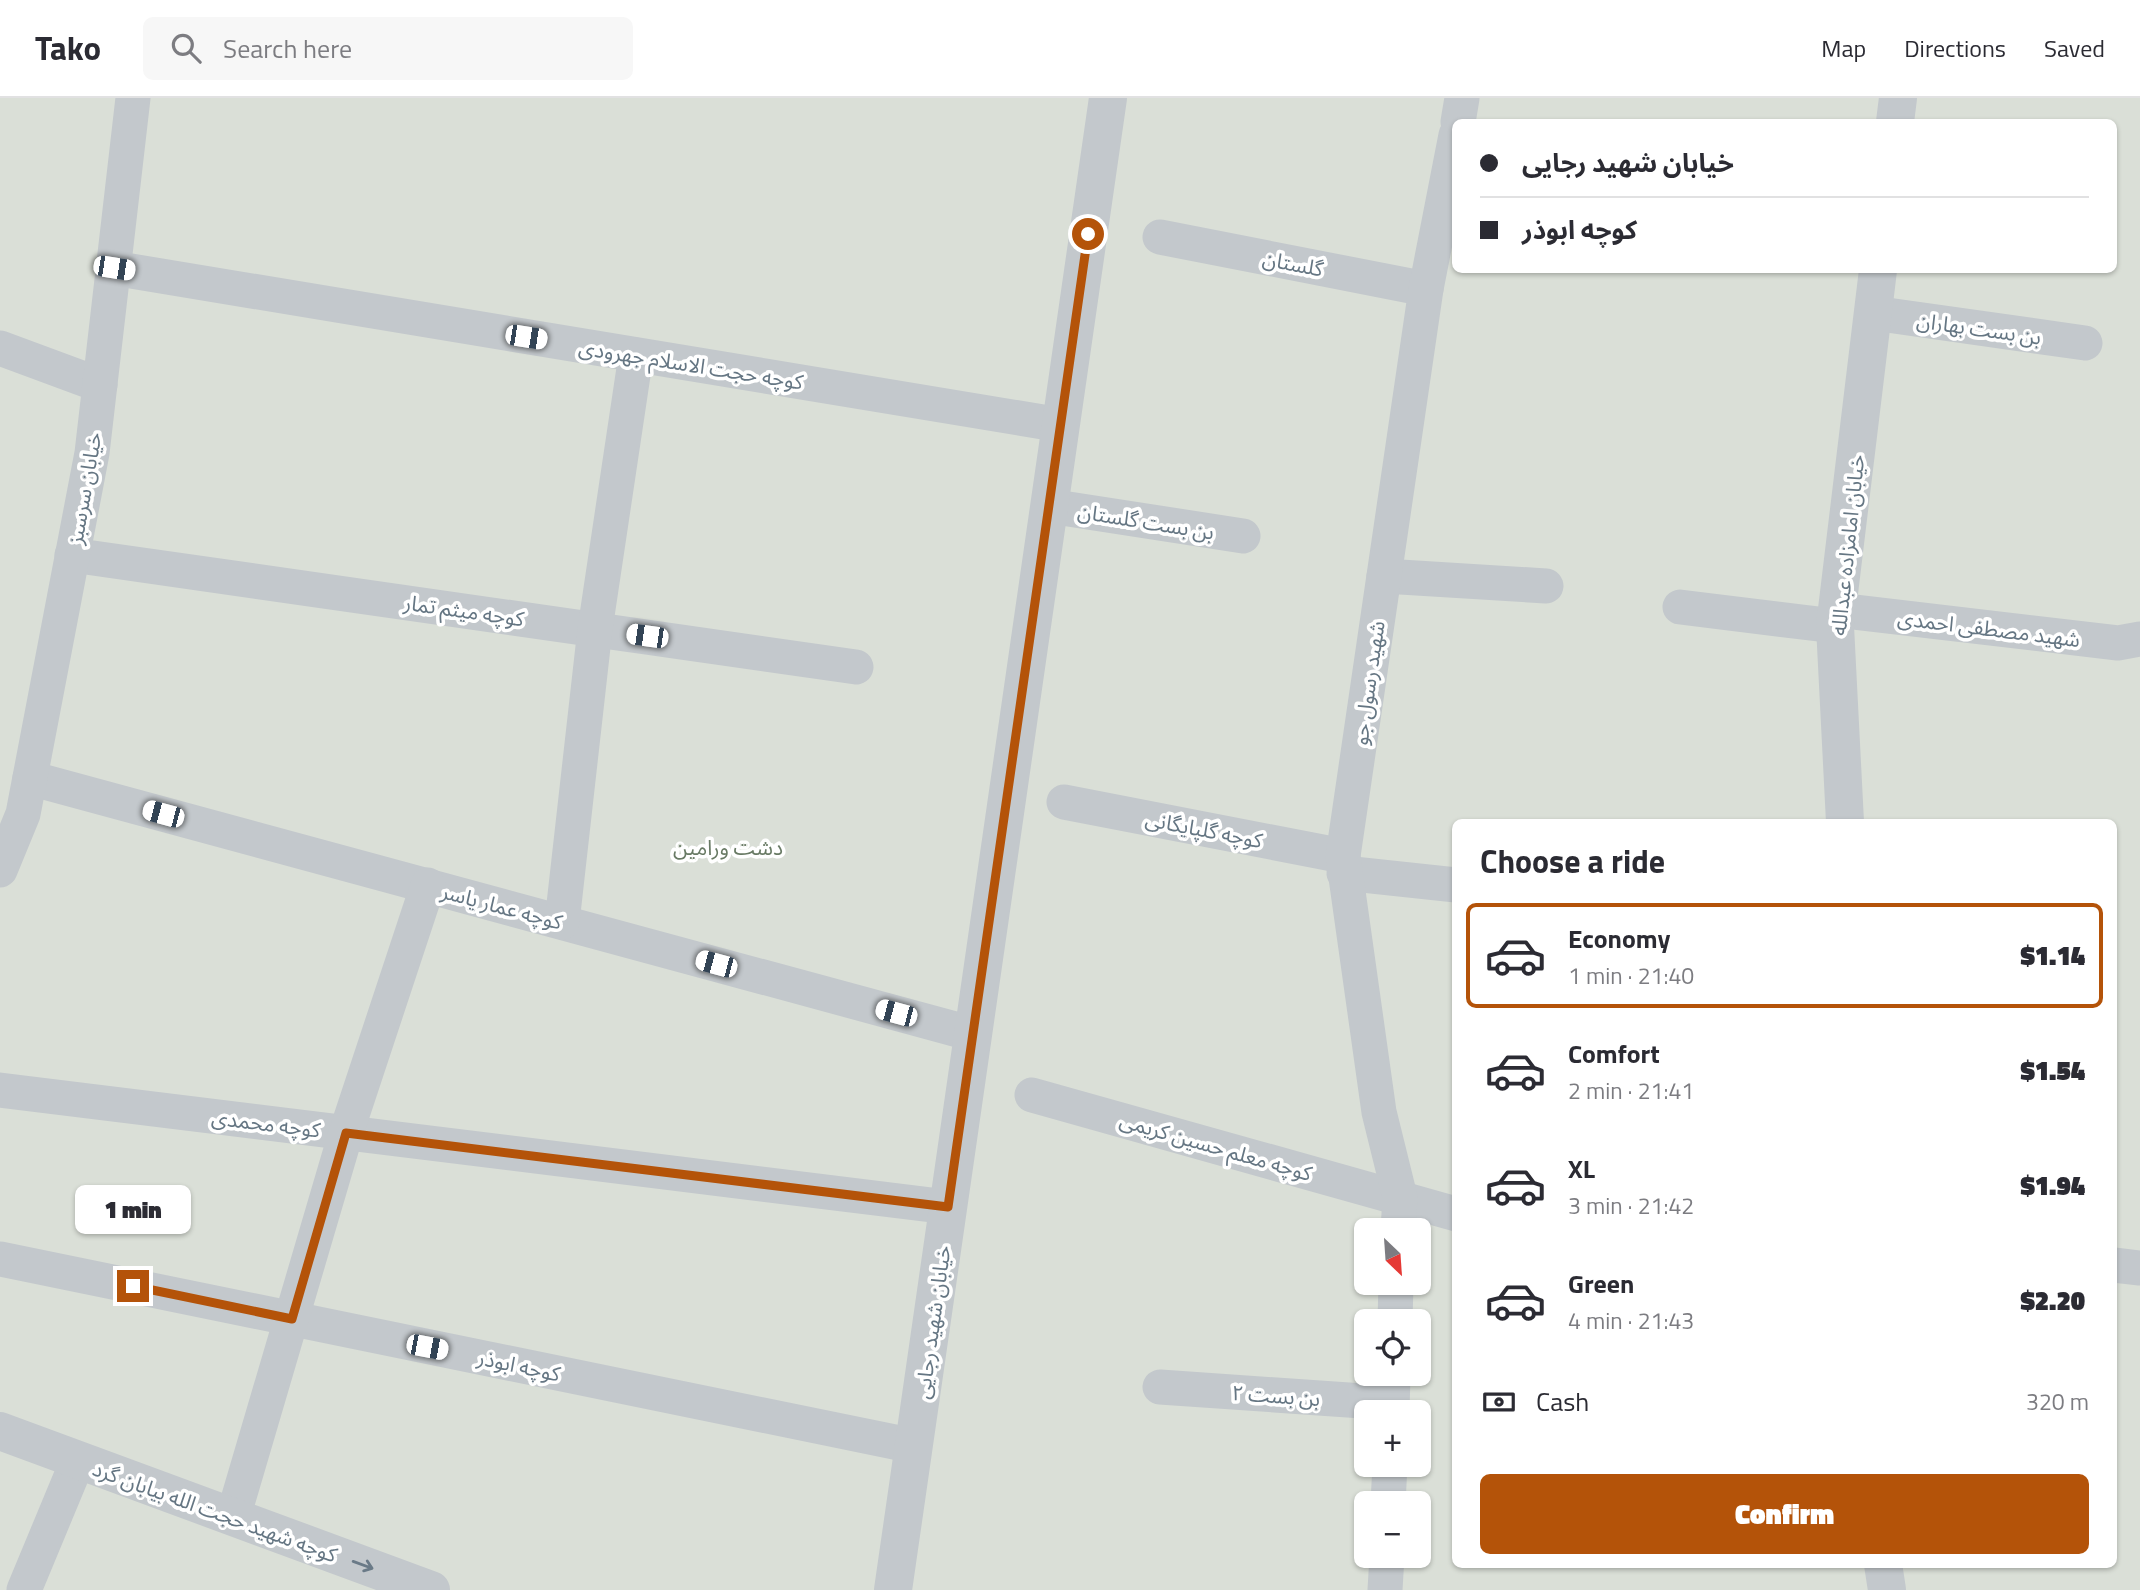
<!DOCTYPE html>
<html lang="en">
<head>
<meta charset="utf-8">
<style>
  :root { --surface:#fff; --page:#f7f7f7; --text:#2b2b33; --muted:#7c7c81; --line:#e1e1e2; --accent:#b45309 }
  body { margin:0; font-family:"Titillium Web","Noto Sans Arabic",sans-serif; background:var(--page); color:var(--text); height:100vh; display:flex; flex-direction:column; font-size:26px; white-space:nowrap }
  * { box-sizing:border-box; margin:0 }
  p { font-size:23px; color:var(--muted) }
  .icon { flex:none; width:38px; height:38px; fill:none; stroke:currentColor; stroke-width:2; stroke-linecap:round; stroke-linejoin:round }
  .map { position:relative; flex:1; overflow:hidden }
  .panel { position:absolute; left:1452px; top:721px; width:665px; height:749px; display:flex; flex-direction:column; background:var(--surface); border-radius:10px; box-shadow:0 2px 5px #0004 }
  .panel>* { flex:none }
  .banner { position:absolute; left:1452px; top:21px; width:665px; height:154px; border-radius:10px; box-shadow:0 2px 5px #0004; display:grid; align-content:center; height:154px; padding:0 28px; background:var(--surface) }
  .needle { width:46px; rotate:155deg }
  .tools { position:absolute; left:1354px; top:1120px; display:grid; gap:14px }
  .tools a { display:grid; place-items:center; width:77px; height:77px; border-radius:10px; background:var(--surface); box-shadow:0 2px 5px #0004; font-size:35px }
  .end { position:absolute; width:32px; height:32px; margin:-16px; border:9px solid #b45309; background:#fff; box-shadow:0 0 0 4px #fff }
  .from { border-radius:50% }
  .bubble { position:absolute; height:49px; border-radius:10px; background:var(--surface); box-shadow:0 2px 5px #0004; font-size:23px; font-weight:800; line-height:49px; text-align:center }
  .car { position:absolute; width:21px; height:42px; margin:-21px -10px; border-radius:9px; box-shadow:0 0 5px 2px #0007; background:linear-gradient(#fff 24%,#345 0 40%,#fff 0 76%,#345 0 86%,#fff 0) }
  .banner b { display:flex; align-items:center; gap:24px; height:66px; font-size:26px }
  .banner b+b { border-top:2px solid var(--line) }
  .banner i { width:18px; height:18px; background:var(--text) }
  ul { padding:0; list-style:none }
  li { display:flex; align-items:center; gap:21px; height:105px; margin:0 14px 10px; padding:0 14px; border:4px solid transparent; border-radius:10px }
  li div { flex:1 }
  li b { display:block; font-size:26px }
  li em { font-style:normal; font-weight:800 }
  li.selected { border-color:var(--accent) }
  li>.icon { width:63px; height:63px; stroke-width:1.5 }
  h2 { padding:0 28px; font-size:32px; line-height:84px }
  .pay { display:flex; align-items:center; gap:18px; height:77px; padding:0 28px; font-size:26px }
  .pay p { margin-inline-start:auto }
  .cta { display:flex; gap:14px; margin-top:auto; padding:14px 28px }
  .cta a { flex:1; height:80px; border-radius:10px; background:var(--accent); color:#fff; font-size:28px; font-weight:800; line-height:80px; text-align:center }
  header { display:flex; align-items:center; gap:42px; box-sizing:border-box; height:98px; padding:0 35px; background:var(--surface); border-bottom:2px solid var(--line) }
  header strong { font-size:33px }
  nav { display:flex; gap:38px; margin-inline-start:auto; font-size:24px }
  .search { width:490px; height:63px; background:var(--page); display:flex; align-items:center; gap:18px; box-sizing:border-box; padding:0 24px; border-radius:10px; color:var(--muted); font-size:26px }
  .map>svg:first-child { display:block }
  .green { fill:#dadfd7; fill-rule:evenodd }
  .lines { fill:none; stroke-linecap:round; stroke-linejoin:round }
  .minor { stroke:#c3c8cc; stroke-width:35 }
  .tertiary { stroke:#c3c8cc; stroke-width:38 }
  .oneway { stroke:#6a7a87 }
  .route { stroke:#b45309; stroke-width:9 }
  .labels { text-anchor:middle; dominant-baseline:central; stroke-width:7; stroke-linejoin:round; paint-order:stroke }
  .street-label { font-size:21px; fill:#657683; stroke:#fff }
  .park-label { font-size:21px; fill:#687a64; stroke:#fff }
</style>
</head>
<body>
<header>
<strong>Tako</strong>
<div class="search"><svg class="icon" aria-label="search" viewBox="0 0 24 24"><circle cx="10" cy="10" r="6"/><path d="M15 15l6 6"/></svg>Search here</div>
<nav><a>Map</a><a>Directions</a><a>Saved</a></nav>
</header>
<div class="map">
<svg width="2140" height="1492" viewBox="0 0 2140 1492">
  <rect width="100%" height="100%" fill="#fafaf8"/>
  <path class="green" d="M0 0H2140V1492H0ZM1456 24H2114V172H1456ZM1456 724H2114V1466H1456ZM1367 1132H1419V1185H1367ZM1367 1223H1419V1276H1367ZM1367 1314H1419V1367H1367ZM1367 1405H1419V1458H1367Z"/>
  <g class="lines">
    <g class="minor">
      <polyline points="1458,24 1462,0"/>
      <polyline points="1160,139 1426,191"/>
      <polyline points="113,170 1061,327"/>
      <polyline points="1873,215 2085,245"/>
      <polyline points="0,250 100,287"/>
      <polyline points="1049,408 1243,438"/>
      <polyline points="72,457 856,569"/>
      <polyline points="1384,478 1546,488"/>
      <polyline points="1680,509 1835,528"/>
      <polyline points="1837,512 2118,545 2140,541"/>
      <polyline points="30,680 973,936"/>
      <polyline points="1064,704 1343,758"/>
      <polyline points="0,772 23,716 92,355 133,0"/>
      <polyline points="1344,775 1456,787"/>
      <polyline points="562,824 595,531 636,257"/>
      <polyline points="0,992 948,1109"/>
      <polyline points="1032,997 1456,1116"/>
      <polyline points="1398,1132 1400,1099 1379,1014 1343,758 1426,191 1456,37"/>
      <polyline points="0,1161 914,1348"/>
      <polyline points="2114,1167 2140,1170"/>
      <polyline points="1395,1223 1396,1185"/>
      <polyline points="1160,1289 1392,1305"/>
      <polyline points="1392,1314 1393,1276"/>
      <polyline points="1388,1405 1390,1367"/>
      <polyline points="233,1419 346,1035 428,787"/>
      <polyline points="24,1492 78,1362"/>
      <polyline points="1385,1492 1387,1458"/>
    </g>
    <g class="tertiary">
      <polyline points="1895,24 1898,0"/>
      <polyline points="1845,724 1835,528 1878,172"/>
      <polyline points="0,1333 431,1492"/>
      <polyline points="1883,1466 1887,1492"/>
      <polyline points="893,1492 1108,0"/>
    </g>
  </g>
  <defs><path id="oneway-shaft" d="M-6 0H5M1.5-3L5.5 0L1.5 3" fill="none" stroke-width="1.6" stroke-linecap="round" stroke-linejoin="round" transform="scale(1.75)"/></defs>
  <use class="oneway" href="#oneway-shaft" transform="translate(363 1467) rotate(20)"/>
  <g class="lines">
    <polyline class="route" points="133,1188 292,1221 346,1035 948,1109 1088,136"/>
  </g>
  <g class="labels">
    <g class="street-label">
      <text transform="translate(1293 165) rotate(11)">گلستان</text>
      <text transform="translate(1979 230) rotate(8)">بن بست بهاران</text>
      <text transform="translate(691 266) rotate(9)">کوچه حجت الاسلام جهرودی</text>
      <text transform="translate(84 390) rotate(-80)">خیابان سرسبز</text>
      <text transform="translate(1146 423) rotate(9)">بن بست گلستان</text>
      <text transform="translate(1847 447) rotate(-84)">خیابان امامزاده عبدالله</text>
      <text transform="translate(464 512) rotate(8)">کوچه میثم تمار</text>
      <text transform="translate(1989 530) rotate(7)">شهید مصطفی احمدی</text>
      <text transform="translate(1368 585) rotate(-82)">شهید رسول جو</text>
      <text transform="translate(1204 731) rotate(11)">کوچه گلپایگانی</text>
      <text transform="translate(502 808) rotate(15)">کوچه عمار یاسر</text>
      <text transform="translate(266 1025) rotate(7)">کوچه محمدی</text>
      <text transform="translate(1216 1048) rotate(16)">کوچه معلم حسین کریمی</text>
      <text transform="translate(932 1224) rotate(-82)">خیابان شهید رجایی</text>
      <text transform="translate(519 1267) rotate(12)">کوچه ابوذر</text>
      <text transform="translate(1276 1297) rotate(4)">بن بست ۲</text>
      <text transform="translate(215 1413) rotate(20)">کوچه شهید حجت الله بیابان گرد</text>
    </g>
    <g class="park-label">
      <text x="728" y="749">دشت ورامین</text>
    </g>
  </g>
</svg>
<div class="tools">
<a><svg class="needle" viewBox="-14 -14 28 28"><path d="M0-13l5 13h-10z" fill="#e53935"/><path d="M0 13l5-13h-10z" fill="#7c7c81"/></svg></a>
<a><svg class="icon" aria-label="locate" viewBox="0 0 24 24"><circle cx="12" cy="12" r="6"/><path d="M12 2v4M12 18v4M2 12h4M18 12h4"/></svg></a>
<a>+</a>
<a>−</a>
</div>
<i class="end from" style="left:1088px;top:136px"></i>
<i class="end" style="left:133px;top:1188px"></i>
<div class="bubble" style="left:75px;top:1087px;width:116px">1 min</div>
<i class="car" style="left:114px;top:170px;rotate:99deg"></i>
<i class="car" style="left:526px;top:239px;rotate:99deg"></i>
<i class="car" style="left:647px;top:538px;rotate:278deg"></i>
<i class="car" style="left:163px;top:716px;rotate:285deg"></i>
<i class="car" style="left:716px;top:866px;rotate:285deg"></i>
<i class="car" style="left:896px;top:915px;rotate:285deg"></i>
<i class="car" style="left:427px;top:1249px;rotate:101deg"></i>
<div class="banner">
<b><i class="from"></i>خیابان شهید رجایی</b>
<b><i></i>کوچه ابوذر</b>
</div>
<section class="panel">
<h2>Choose a ride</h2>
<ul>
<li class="selected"><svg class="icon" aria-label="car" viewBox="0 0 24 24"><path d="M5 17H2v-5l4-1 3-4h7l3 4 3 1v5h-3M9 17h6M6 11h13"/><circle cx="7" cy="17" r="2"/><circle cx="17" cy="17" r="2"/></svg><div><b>Economy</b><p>1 min · 21:40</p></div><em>$1.14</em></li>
<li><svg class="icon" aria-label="car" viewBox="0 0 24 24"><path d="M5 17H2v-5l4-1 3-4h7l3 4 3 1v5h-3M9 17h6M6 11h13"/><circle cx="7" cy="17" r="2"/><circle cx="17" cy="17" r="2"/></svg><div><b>Comfort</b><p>2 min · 21:41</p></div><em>$1.54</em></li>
<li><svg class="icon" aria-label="car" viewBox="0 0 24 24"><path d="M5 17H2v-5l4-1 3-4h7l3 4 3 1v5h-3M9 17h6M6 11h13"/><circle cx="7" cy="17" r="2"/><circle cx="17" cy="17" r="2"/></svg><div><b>XL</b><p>3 min · 21:42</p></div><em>$1.94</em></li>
<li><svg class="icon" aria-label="car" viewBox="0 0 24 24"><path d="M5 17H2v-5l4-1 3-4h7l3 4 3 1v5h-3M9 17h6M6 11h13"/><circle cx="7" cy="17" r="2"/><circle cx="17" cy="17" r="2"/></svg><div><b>Green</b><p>4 min · 21:43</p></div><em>$2.20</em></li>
</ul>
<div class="pay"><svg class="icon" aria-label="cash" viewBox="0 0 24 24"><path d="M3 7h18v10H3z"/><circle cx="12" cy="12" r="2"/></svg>Cash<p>320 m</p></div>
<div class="cta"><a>Confirm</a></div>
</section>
</div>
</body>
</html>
